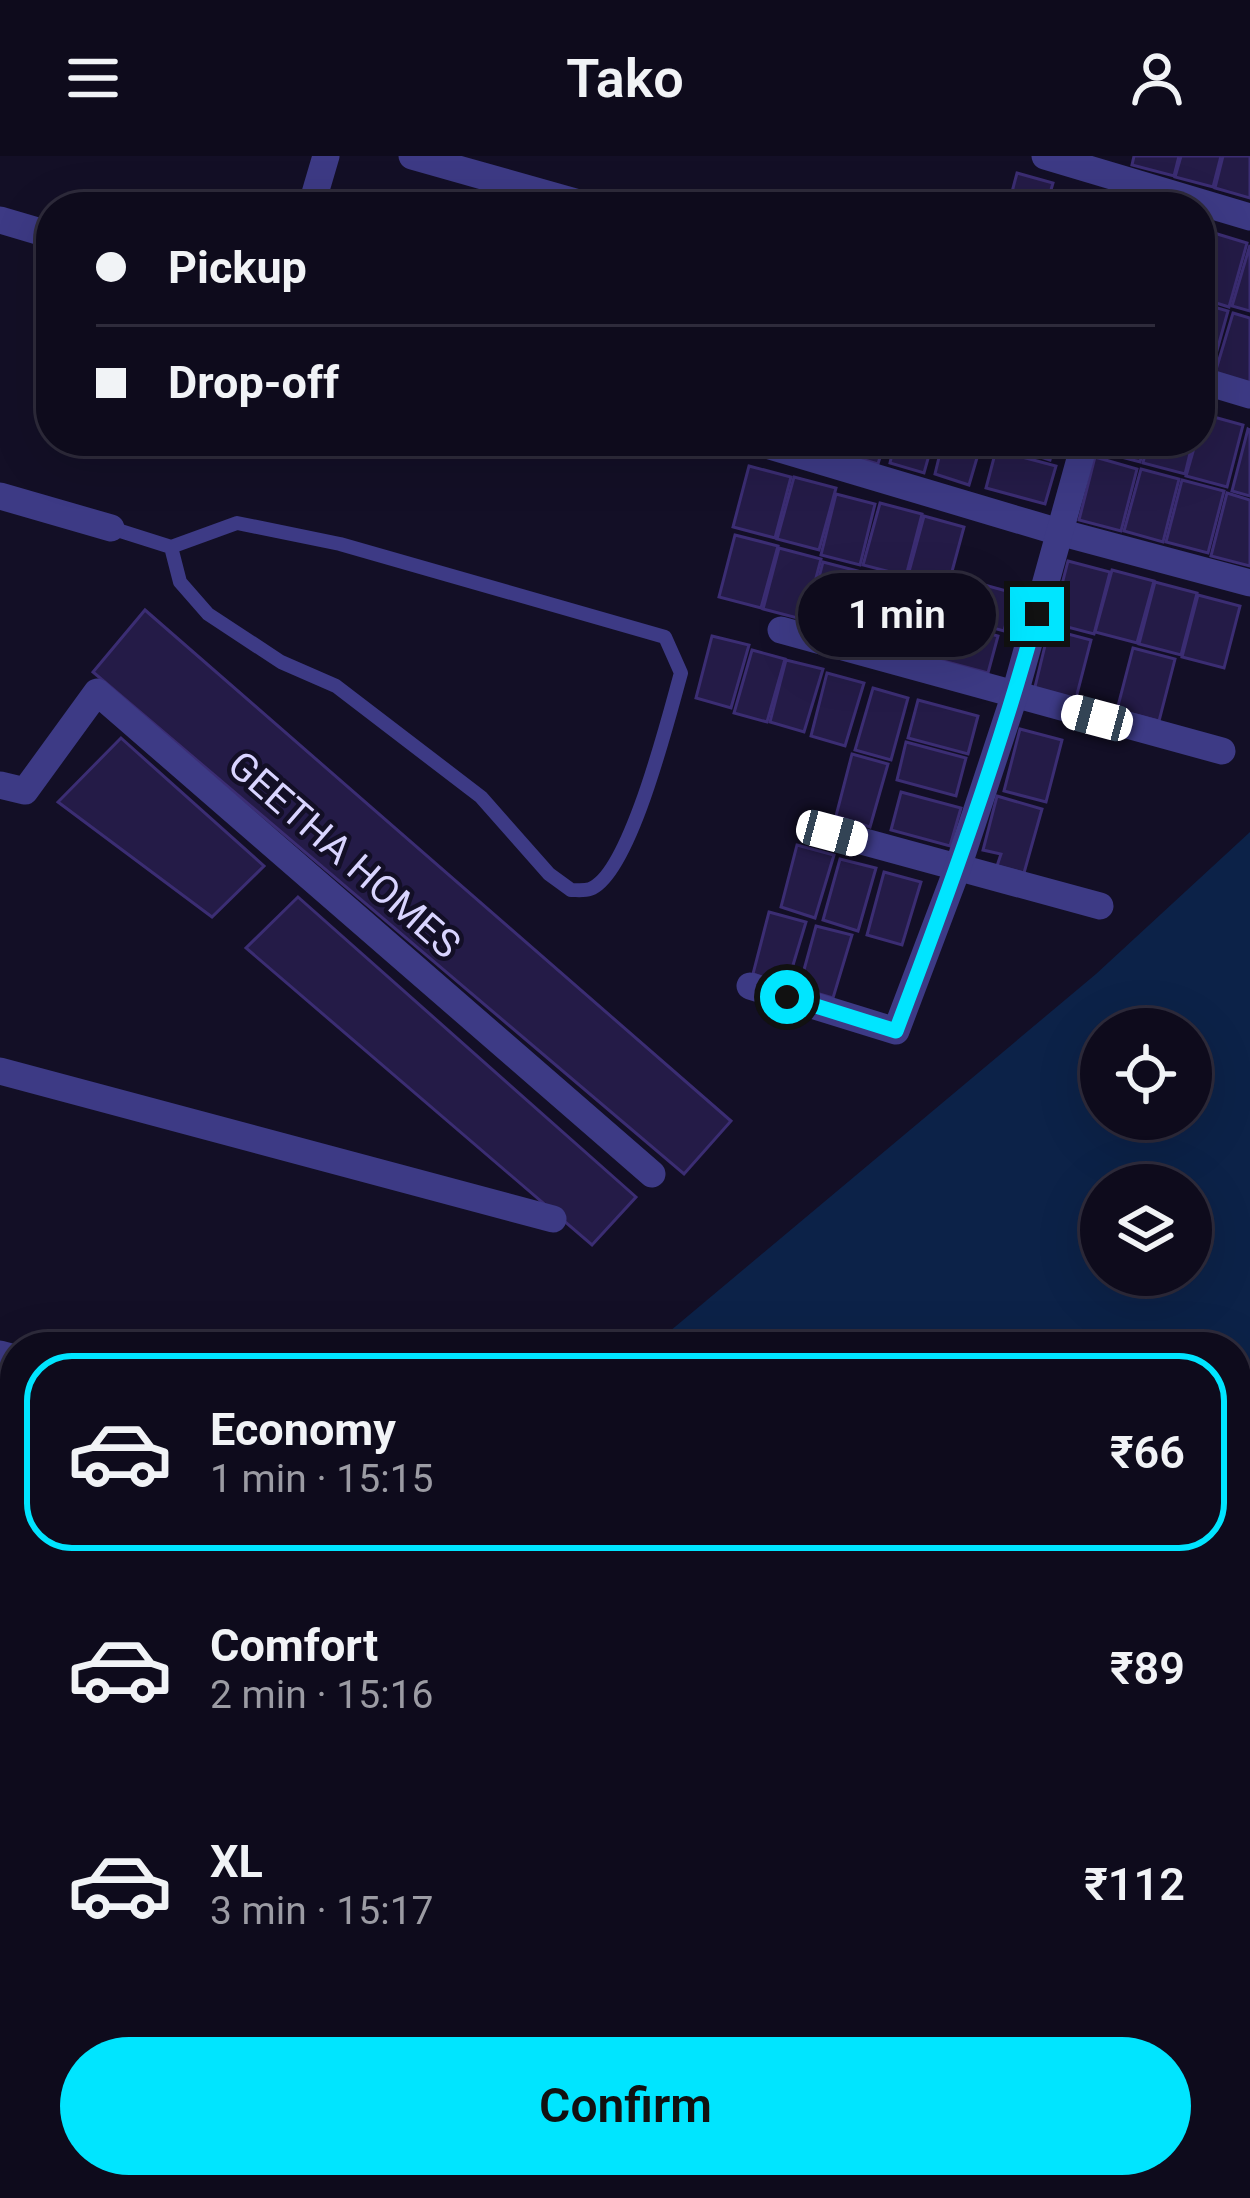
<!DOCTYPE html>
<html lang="en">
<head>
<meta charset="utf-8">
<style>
  :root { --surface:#0e0b1c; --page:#171425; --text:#f1f3f6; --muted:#9b9ba3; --line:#2e2b3b; --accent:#00e5ff }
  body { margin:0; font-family:Roboto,sans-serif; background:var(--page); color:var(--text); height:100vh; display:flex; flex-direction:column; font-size:45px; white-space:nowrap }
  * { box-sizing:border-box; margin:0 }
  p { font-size:39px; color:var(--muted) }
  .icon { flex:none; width:66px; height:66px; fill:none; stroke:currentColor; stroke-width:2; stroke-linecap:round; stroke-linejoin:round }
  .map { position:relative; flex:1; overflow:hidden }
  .drawer { position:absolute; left:0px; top:1176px; width:1251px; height:867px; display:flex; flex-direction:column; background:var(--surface); border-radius:48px 48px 0 0; box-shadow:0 12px 48px #0002,0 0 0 3px var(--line) }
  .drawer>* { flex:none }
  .top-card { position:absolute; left:36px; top:36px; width:1179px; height:264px; border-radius:48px; box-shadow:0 12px 48px #0002,0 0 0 3px var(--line); display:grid; align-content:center; height:264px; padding:0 60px; background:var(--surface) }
  .tools { position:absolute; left:1080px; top:852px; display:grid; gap:24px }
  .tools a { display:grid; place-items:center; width:132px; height:132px; border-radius:50%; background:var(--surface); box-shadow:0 12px 48px #0002,0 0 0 3px var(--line); font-size:60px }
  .end { position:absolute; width:54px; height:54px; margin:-27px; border:15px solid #00e5ff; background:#111; box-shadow:0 0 0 6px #111 }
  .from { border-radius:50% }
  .bubble { position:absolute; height:84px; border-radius:42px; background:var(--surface); box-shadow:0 12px 48px #0002,0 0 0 3px var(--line); font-size:39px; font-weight:600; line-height:84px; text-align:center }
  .car { position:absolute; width:36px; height:72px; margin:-36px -18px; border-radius:15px; box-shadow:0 0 9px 3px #0007; background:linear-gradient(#fff 24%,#345 0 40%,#fff 0 76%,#345 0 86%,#fff 0) }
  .top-card b { display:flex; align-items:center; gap:42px; height:114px; font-size:45px }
  .top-card b+b { border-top:3px solid var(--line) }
  .top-card i { width:30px; height:30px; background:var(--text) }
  ul { padding:21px 0 0; list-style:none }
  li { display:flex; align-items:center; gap:36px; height:198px; margin:0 24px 18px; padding:0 36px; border:6px solid transparent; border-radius:48px }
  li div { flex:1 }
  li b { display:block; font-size:45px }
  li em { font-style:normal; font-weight:600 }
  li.on { border-color:var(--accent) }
  li>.icon { width:108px; height:108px; stroke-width:1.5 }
  .action { display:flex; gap:24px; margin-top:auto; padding:24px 60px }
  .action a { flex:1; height:138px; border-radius:72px; background:var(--accent); color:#111; font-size:48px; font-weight:600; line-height:138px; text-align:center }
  header { display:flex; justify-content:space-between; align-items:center; height:156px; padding:0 60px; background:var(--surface); font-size:54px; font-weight:600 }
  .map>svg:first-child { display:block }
  .water { fill:#0c2248; fill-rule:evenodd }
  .building { fill:#241b47; stroke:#3b2d73; stroke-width:3 }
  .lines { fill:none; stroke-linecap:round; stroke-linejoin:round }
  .lane { stroke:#3d3a85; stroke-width:14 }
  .street { stroke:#3d3a85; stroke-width:27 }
  .route { stroke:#00e5ff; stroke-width:15 }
  .labels { text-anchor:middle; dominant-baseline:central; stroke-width:9; stroke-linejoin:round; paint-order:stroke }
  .street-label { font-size:39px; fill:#d9d4ff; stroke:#130f26 }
</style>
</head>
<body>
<header><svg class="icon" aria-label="menu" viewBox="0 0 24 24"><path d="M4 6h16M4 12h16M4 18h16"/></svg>Tako<svg class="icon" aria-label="person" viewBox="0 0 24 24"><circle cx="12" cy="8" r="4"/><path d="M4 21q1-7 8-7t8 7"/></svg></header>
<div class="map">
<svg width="1250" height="2042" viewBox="0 0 1250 2042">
  <rect width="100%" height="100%" fill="#130f26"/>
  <g class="water">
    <path d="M1250 676V2042H920L923 2028H1236V1191H651L1096 818ZM1101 873H1191V963H1101ZM1101 1029H1191V1119H1101Z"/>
    <polygon points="15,1724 15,1824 0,1836 0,1737"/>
  </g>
  <g class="building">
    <polygon points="1134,0 1179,0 1174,20 1132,9"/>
    <polygon points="1181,0 1221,0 1213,31 1175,21"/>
    <polygon points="1223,0 1250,0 1250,42 1215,32"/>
    <polygon points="1017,17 1053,27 1046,51 1008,51"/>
    <polygon points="1067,36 1123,51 1063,51"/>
    <polygon points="1214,77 1247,87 1229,151 1200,142 1200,125"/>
    <polygon points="1250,89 1250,155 1232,150"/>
    <polygon points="1200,147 1228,155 1211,216 1200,213"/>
    <polygon points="1233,157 1250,162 1250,227 1215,217"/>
    <polygon points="1203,258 1243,269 1227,331 1186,320 1196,285 1200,285"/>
    <polygon points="1248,273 1250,274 1250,340 1232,335"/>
    <polygon points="847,285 885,285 878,308 844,298"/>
    <polygon points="895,285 933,285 924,317 890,307"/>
    <polygon points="943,285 982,285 969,329 935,318"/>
    <polygon points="991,285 1055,285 1050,304"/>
    <polygon points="1101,285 1146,285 1140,306 1098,295"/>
    <polygon points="1148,285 1193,285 1185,318 1143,307"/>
    <polygon points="996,294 1056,310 1045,348 986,332"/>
    <polygon points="1095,301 1137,313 1121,375 1079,364"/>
    <polygon points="749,310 791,321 775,382 733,371"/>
    <polygon points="1141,313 1179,323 1163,386 1124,375"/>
    <polygon points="794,321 836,332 819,394 777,383"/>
    <polygon points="1182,324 1224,335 1208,397 1166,386"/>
    <polygon points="1227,337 1250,344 1250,410 1211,400"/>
    <polygon points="836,338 875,348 860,409 821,399"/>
    <polygon points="880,347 922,358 906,420 863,409"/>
    <polygon points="924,360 964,371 947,434 907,423"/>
    <polygon points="735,379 778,390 761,452 719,441"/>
    <polygon points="779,392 821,403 805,464 763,453"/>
    <polygon points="1068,405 1110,416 1094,478 1052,467"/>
    <polygon points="823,406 858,415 841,477 807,468"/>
    <polygon points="1112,414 1154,425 1137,487 1095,476"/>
    <polygon points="860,417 901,428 885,490 843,479"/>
    <polygon points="955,421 1014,437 1004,475 945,459"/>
    <polygon points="1155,426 1197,437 1181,499 1139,488"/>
    <polygon points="903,430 940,439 921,502 887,492"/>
    <polygon points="1198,439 1240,450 1224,512 1182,501"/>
    <polygon points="145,454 731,965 684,1018 93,516"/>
    <polygon points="939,463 998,480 988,517 928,501"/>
    <polygon points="1049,473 1091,484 1075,546 1034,535"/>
    <polygon points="712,480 749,489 731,552 696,542"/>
    <polygon points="1133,492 1175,503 1159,565 1117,554"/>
    <polygon points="752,494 785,503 767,566 734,557"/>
    <polygon points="786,504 823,513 804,576 770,566"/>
    <polygon points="827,517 864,527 845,590 811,580"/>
    <polygon points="873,532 908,542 891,604 855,594"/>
    <polygon points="918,544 978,560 968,598 908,582"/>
    <polygon points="1020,573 1062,584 1046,646 1004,635"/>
    <polygon points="121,582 264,710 212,761 58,646"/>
    <polygon points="906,586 966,602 956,640 897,624"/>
    <polygon points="852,598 888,608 870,671 836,660"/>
    <polygon points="901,636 961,652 950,690 891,674"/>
    <polygon points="997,640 1042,653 1024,717 997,710 1001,698 983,694"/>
    <polygon points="797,689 834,699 815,762 781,751"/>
    <polygon points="840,703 876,712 858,775 823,764"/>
    <polygon points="884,716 921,726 902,789 867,779"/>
    <polygon points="298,741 636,1041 592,1089 246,792"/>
    <polygon points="769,756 806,766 787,829 753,818"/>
    <polygon points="816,770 852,779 833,842 799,832"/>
    <polygon points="504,2028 547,2028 540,2042 497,2042"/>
    <polygon points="813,2028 856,2028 850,2042 832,2042 812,2031"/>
  </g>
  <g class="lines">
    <path class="lane" d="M111 372 171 391 237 367 340 388 665 481 681 517C669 559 630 719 590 733 584 735 577 734 571 734L549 718 481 641 336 530 281 506 208 458 180 426 171 391"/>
    <g class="street">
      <polyline points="412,0 593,51"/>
      <polyline points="1045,0 1250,61"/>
      <polyline points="311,51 326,0"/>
      <polyline points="0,64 51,79"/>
      <polyline points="1200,224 1250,239"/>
      <polyline points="753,285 1059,376 1250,427"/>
      <polyline points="0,340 111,372"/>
      <polyline points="781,474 1222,595"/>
      <polyline points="0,629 25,635 97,536 652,1018"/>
      <polyline points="832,677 1100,750"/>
      <polyline points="750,830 896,875 958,711 1014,541 1085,285"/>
      <polyline points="0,915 553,1063"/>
      <polyline points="0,1198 15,1202"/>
      <polyline points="0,1476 15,1481"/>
      <polyline points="407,2028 434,2042"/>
      <polyline points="762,2028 790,2042"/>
      <polyline points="379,2042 387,2028"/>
    </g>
  </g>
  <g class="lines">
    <path class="route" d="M787 841 896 875C948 738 998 600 1037 458"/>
  </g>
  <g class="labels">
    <g class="street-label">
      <text transform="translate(344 699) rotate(41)">GEETHA HOMES</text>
    </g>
  </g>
</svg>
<div class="tools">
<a><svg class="icon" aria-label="locate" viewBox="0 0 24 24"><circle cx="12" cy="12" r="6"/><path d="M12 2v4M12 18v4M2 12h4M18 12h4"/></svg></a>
<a><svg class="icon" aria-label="layers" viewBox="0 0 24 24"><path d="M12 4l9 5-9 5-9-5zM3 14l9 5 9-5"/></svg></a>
</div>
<i class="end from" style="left:787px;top:841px"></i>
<i class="end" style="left:1037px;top:458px"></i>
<div class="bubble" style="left:798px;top:417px;width:198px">1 min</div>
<i class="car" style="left:1097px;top:562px;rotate:285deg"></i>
<i class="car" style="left:832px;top:677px;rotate:105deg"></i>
<div class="top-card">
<b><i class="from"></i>Pickup</b>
<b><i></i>Drop-off</b>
</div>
<section class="drawer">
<ul>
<li class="on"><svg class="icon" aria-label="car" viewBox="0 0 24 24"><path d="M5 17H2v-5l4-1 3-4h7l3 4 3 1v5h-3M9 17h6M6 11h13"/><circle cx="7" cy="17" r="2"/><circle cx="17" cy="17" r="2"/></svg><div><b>Economy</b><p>1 min · 15:15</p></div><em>₹66</em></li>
<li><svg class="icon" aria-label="car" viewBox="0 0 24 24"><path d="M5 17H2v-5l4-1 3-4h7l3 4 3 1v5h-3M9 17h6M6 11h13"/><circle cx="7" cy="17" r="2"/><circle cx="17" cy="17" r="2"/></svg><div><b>Comfort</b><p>2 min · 15:16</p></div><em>₹89</em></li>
<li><svg class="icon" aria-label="car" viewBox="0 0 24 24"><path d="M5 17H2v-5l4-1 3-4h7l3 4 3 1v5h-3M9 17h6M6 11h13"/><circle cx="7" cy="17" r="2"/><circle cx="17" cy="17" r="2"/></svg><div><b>XL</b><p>3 min · 15:17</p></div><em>₹112</em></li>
</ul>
<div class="action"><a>Confirm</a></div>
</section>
</div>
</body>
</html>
